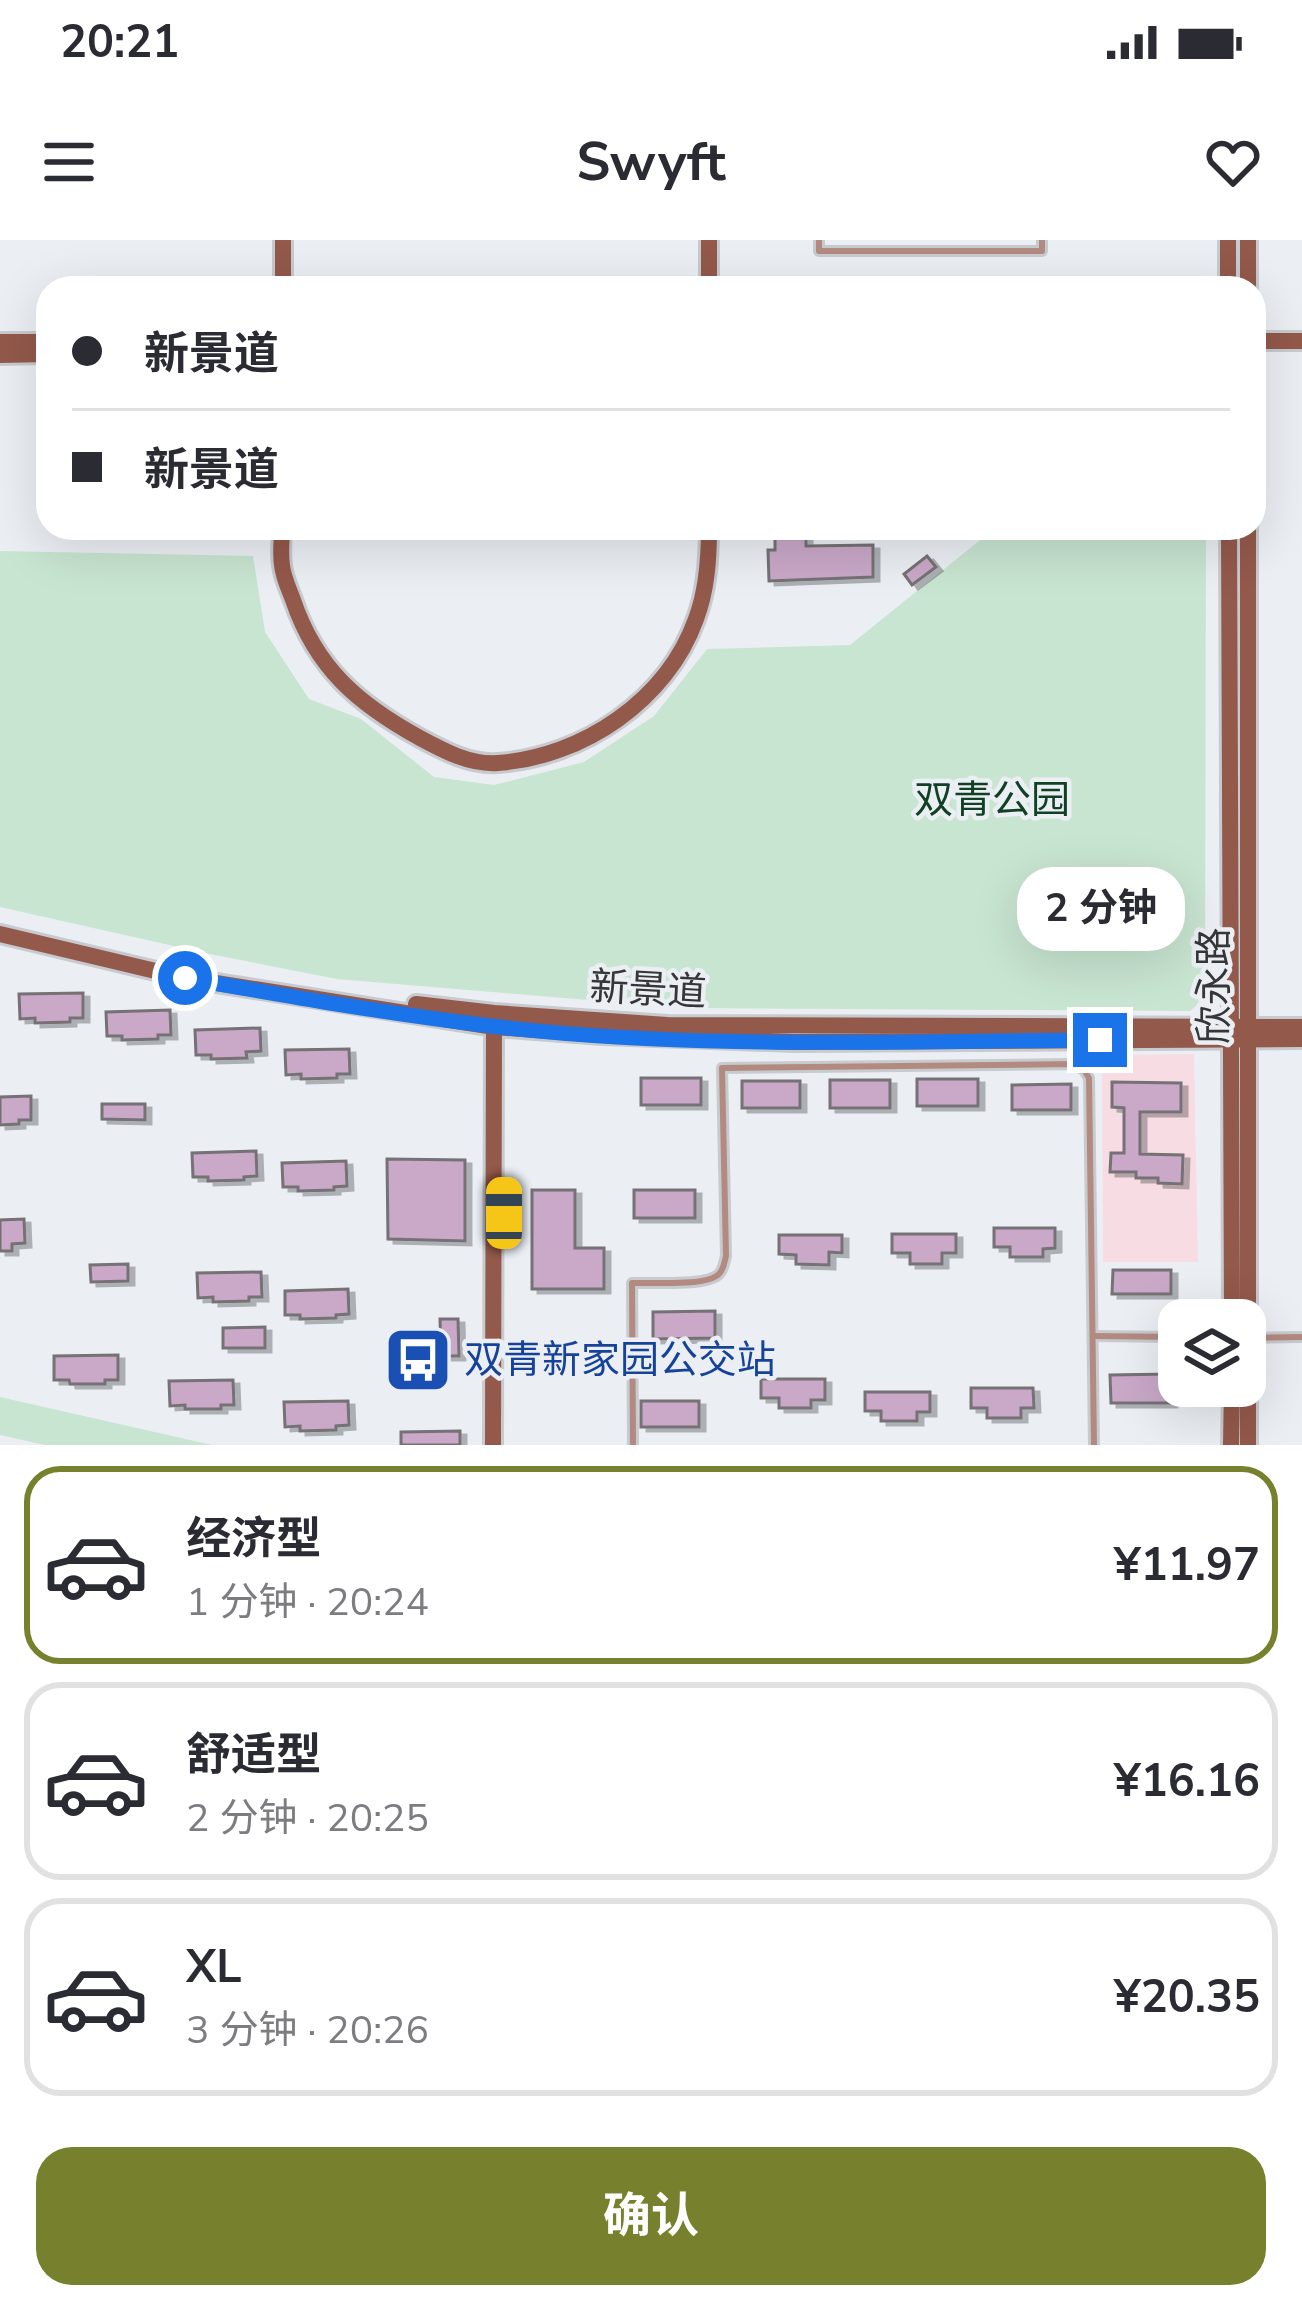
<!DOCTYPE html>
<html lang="zh">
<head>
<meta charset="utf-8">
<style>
  :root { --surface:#fff; --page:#f2f2f3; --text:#2b2b33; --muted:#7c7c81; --line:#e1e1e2; --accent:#77812d }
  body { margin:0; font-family:"Nunito Sans","Noto Sans SC",sans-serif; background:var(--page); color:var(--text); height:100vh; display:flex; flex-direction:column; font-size:45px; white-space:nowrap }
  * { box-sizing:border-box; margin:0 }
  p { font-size:39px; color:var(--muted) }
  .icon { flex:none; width:66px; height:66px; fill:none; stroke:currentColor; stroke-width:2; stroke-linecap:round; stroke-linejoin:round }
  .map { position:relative; height:1205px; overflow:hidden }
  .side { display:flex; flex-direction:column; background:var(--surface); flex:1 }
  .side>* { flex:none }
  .guide { position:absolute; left:36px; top:36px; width:1230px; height:264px; border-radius:36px; box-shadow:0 12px 48px #0002; display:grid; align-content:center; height:264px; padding:0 36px; background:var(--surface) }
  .tools { position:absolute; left:1158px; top:1059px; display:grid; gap:24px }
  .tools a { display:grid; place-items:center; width:108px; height:108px; border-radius:24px; background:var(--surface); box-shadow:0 12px 48px #0002; font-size:60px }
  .end { position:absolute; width:54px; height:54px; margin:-27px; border:15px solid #1a73e8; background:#fff; box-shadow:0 0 0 6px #fff }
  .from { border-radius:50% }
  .bubble { position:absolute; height:84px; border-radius:36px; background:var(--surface); box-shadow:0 12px 48px #0002; font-size:39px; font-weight:700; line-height:84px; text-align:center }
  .car { position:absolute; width:36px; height:72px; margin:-36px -18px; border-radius:15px; box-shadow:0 0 9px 3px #0007; background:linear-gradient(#f5c518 24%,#345 0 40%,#f5c518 0 76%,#345 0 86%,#f5c518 0) }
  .guide b { display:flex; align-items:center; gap:42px; height:114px; font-size:45px }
  .guide b+b { border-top:3px solid var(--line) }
  .guide i { width:30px; height:30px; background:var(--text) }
  ul { padding:21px 0 0; list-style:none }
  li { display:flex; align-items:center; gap:36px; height:198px; margin:0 24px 18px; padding:0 12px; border:6px solid var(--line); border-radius:36px }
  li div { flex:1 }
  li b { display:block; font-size:45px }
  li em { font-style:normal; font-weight:700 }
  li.active { border-color:var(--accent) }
  li>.icon { width:108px; height:108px; stroke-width:1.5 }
  .action { display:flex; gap:24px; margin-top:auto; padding:24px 36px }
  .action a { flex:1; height:138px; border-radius:36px; background:var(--accent); color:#fff; font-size:48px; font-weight:700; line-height:138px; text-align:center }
  .status { display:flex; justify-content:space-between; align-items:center; height:84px; padding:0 60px; background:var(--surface); direction:ltr }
  .status svg { height:33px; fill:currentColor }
  header { display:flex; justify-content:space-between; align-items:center; height:156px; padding:0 36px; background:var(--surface); font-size:54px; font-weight:700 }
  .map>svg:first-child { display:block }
  .education { fill:#f7dde3 }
  .green { fill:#c8e5d1 }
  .building { fill:#c9a8c8; stroke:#757175; stroke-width:3; filter:url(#shadow) }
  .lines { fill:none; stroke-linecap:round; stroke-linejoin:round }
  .lane-casing { stroke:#c7cace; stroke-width:12 }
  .secondary-casing { stroke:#c7cace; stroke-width:22 }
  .lane { stroke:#b38a7f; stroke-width:6 }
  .secondary { stroke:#93594a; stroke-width:16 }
  .route { stroke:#1a73e8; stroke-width:15 }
  .labels { text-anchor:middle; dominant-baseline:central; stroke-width:9; stroke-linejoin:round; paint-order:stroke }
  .park-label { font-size:39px; fill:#104125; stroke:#ebeff4 }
  .street-label { font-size:39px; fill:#353638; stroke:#ebeff4 }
  .transit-label { font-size:39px; fill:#164399; stroke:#ebeff4; text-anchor:start }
</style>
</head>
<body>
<div class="status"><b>20:21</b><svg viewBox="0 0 49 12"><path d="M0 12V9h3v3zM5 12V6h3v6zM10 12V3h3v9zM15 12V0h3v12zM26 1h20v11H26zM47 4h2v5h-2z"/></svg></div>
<header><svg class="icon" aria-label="menu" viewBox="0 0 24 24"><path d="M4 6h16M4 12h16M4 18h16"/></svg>Swyft<svg class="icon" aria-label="heart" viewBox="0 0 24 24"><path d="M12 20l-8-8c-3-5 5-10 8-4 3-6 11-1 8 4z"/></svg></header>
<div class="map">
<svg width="1302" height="1205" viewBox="0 0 1302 1205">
  <defs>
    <filter id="shadow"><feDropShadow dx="6" dy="4" stdDeviation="0" flood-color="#0004"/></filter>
  </defs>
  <rect width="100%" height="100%" fill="#ebeff4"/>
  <polygon class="education" points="1194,814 1198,1022 1103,1022 1102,815"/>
  <g class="green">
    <polygon points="995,288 1206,288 1205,758 1190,771 684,768 337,739 205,713 0,667 0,311 253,316 265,392 309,459 361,479 434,537 494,545 584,522 654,476 707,409 850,405"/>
    <polygon points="0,1157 212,1205 45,1205 0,1195"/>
  </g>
  <g class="building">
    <polygon points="775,288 806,288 806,306 873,305 873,337 769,341 768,310 775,310"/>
    <polygon points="927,316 936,327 912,345 904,334"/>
    <polygon points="83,753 83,778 70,778 70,782 35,783 35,778 20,779 19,754"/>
    <polygon points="170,770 171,795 158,795 158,799 122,800 122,796 107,796 106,772"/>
    <polygon points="260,788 261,811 246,812 247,818 211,819 211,815 196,815 195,790"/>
    <polygon points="349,809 350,834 337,834 337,838 301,839 301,834 286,835 285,810"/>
    <rect x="641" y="838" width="60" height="27"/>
    <rect x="917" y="839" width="61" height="27"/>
    <rect x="830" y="840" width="60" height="28"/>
    <rect x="742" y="841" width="58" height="27"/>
    <polygon points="1112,842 1181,843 1181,872 1140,872 1140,914 1183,915 1182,944 1158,943 1158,938 1136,938 1136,932 1110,932 1111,913 1124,913 1124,868 1112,867"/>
    <polygon points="1071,844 1071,870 1012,870 1012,845"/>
    <polygon points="31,856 31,880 19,880 19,884 0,885 0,857"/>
    <polygon points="102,864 145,864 145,880 102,879"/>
    <polygon points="256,911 257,936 244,937 244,940 208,941 208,937 193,937 192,913"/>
    <polygon points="387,919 465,920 465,1001 388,999"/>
    <polygon points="346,921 347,946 334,947 334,950 298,951 298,947 283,947 282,923"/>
    <polygon points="532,950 575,950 575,1008 604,1008 604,1049 532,1049"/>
    <rect x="634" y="950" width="61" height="28"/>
    <polygon points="24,979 25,1003 12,1004 12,1011 0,1011 0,980"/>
    <polygon points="994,988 1055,988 1055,1008 1043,1009 1043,1017 1010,1017 1010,1007 994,1007"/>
    <polygon points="892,994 956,994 956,1013 942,1013 942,1024 910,1024 910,1013 892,1013"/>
    <polygon points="779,995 842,995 842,1013 829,1012 829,1025 796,1024 796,1015 779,1014"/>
    <polygon points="128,1024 128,1041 91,1042 90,1025"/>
    <polygon points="1113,1030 1171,1030 1171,1054 1112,1054"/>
    <polygon points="261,1032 262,1057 249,1057 249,1061 213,1062 213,1057 198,1058 197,1033"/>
    <polygon points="348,1049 349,1074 336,1075 336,1078 300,1079 300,1075 285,1075 285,1051"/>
    <polygon points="715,1071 715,1098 653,1099 653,1072"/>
    <polygon points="440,1079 458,1079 459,1116 441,1116"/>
    <polygon points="265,1087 265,1108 223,1108 223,1088"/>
    <polygon points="118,1115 118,1140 105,1140 105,1144 70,1144 69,1140 54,1140 54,1116"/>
    <polygon points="1171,1134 1171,1163 1111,1163 1110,1135"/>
    <polygon points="761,1139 825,1139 825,1160 811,1160 811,1168 779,1168 779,1158 761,1158"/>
    <polygon points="233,1140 234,1165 221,1165 221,1169 185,1169 185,1165 170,1166 169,1141"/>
    <polygon points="971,1148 1033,1148 1034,1168 1021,1168 1021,1178 987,1178 987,1168 971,1168"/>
    <polygon points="865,1152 930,1152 930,1172 917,1172 917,1181 881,1181 881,1171 865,1171"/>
    <polygon points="348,1161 349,1185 336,1186 336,1190 300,1191 300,1186 285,1187 284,1162"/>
    <rect x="641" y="1161" width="58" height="26"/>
    <polygon points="460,1191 460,1205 401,1205 401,1192"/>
  </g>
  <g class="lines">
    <defs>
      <g id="lane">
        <polyline points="819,0 819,11 1042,11 1042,0"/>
        <polyline points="1093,1096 1179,1097"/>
        <polyline points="1249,1098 1302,1097"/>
        <path d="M633 1205 632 1043C652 1042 706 1047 719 1034 724 1029 724 1023 726 1016L722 828 1074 824 1084 830 1089 838 1094 1205"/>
      </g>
      <g id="secondary">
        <polyline points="283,0 283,48"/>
        <polyline points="709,0 709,48"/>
        <polyline points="1228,0 1228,48"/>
        <polyline points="1248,0 1248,48"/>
        <polyline points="1254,101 1302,101"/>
        <polyline points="0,102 48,102"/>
        <polyline points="0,115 48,114"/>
        <path d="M282 288C282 300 280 313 282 325 283 337 289 349 293 360 316 428 358 464 420 498 444 511 470 525 498 523 583 517 667 460 696 379 707 350 709 319 709 288"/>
        <polyline points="1229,288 1232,1080"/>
        <polyline points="1248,288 1248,1205"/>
        <polyline points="0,694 185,738 494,787 602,795 794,802 1302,799"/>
        <polyline points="416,764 494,773 667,785 1302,787"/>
        <polyline points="493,1205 494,780"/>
        <polyline points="1231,1205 1232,1146"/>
      </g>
    </defs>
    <use href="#lane" class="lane-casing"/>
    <use href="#secondary" class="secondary-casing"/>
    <use href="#lane" class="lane"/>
    <use href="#secondary" class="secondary"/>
  </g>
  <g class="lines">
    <path class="route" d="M185 738C287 756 389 774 491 786 692 810 898 801 1100 800"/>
  </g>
  <defs>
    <symbol id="bus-square" viewBox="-11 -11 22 22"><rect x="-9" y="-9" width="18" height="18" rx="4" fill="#1a4fb4" stroke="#ebeff4"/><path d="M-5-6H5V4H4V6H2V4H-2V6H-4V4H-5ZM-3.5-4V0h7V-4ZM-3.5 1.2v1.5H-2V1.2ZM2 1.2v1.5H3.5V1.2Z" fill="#fff"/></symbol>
  </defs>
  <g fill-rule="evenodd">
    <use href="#bus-square" x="380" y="1082" width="76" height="76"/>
  </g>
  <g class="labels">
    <g class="park-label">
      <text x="992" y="560">双青公园</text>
    </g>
    <g class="street-label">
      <text transform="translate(1214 746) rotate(-90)">欣永路</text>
      <text transform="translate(648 750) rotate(3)">新景道</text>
    </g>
    <g class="transit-label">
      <text x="464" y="1120">双青新家园公交站</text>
    </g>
  </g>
</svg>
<div class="tools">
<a><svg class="icon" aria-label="layers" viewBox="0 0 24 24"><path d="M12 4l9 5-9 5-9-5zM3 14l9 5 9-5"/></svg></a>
</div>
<i class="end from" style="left:185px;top:738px"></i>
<i class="end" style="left:1100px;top:800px"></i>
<div class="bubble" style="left:1017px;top:627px;width:168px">2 分钟</div>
<i class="car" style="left:504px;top:973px;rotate:0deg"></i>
<div class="guide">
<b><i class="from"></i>新景道</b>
<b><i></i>新景道</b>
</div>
</div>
<section class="side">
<ul>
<li class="active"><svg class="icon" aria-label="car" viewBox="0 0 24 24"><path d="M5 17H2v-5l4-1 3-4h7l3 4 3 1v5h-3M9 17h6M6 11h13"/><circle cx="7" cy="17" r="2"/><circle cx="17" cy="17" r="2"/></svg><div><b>经济型</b><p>1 分钟 · 20:24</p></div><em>¥11.97</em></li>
<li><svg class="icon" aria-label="car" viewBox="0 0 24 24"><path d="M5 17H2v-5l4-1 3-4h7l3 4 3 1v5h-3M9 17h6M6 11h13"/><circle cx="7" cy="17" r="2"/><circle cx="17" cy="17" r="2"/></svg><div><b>舒适型</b><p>2 分钟 · 20:25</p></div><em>¥16.16</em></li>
<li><svg class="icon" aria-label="car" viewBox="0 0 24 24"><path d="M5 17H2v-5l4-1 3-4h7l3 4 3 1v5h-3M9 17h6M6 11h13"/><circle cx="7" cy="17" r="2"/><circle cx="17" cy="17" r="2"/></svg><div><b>XL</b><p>3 分钟 · 20:26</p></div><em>¥20.35</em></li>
</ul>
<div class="action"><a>确认</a></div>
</section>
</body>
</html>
